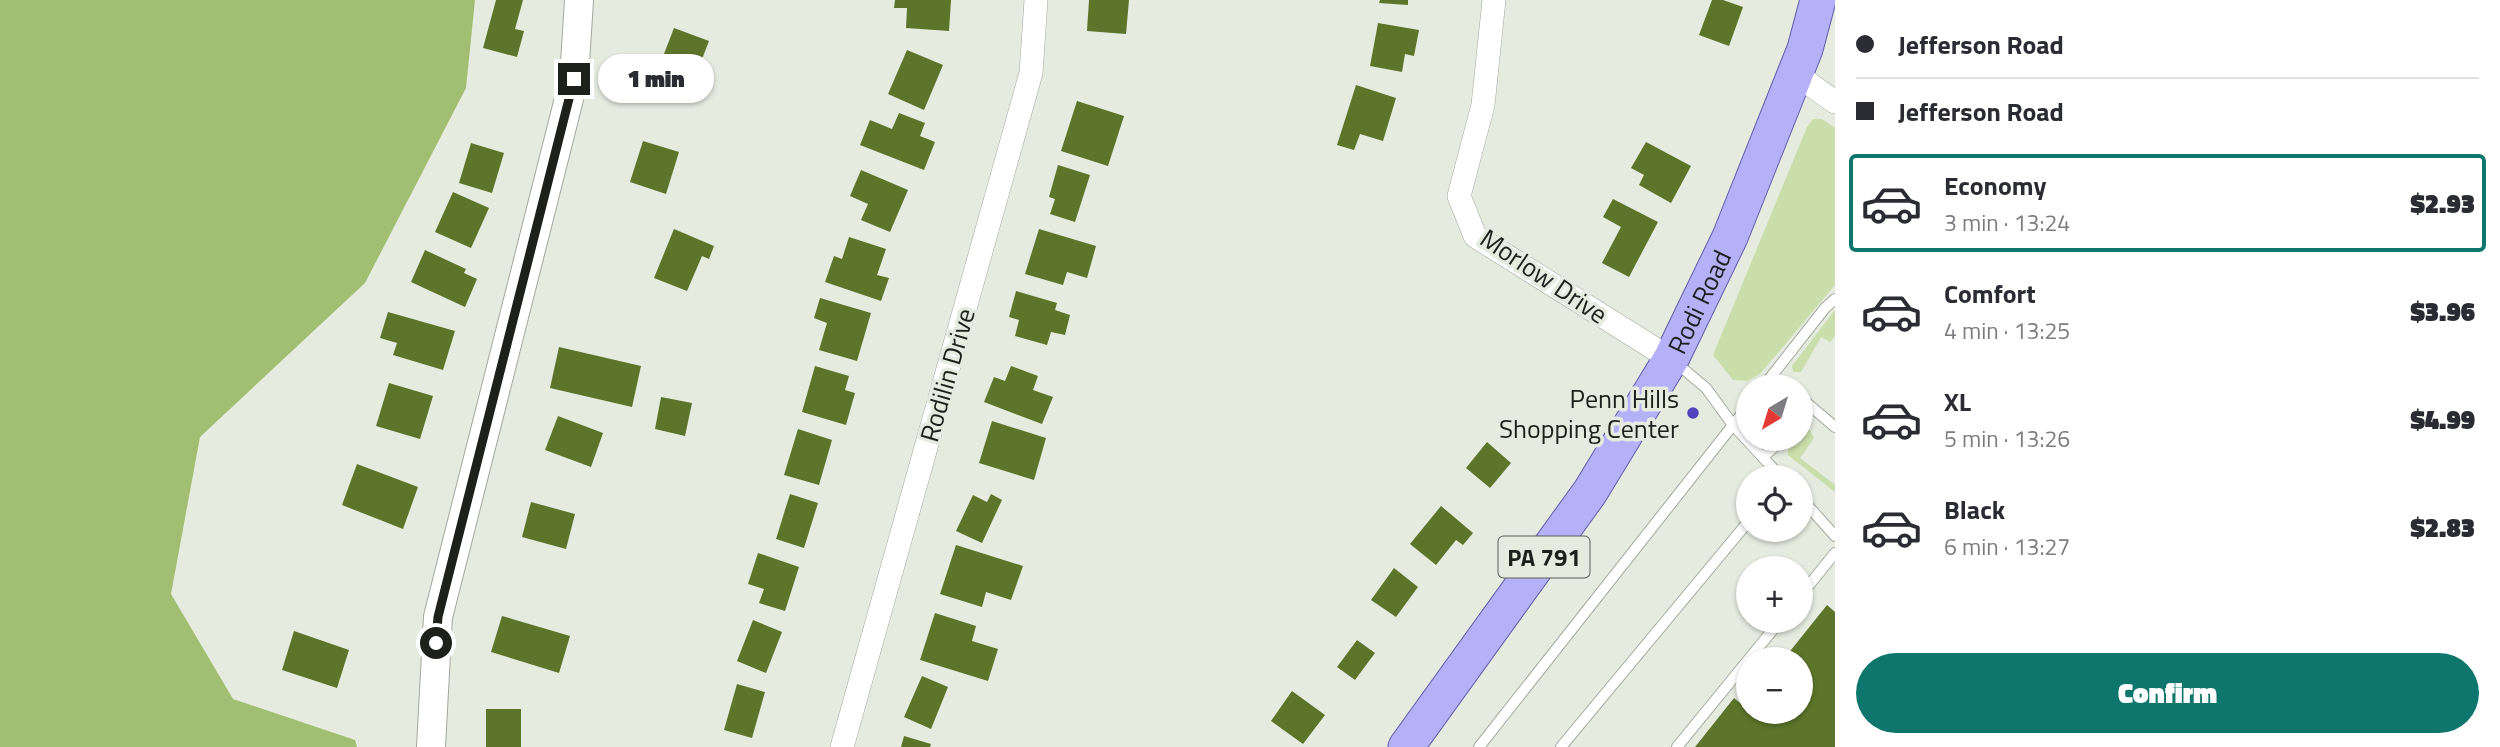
<!DOCTYPE html>
<html lang="en">
<head>
<meta charset="utf-8">
<style>
  :root { --surface:#fff; --page:#f7f7f7; --text:#2b2b33; --muted:#7c7c81; --line:#e1e1e2; --accent:#0f766e }
  body { margin:0; font-family:"Titillium Web",sans-serif; background:var(--page); color:var(--text); height:100vh; display:flex; flex-direction:column; font-size:26px; white-space:nowrap }
  * { box-sizing:border-box; margin:0 }
  p { font-size:23px; color:var(--muted) }
  .icon { flex:none; width:38px; height:38px; fill:none; stroke:currentColor; stroke-width:2; stroke-linecap:round; stroke-linejoin:round }
  .map { position:relative; flex:1; overflow:hidden }
  .drawer { display:flex; flex-direction:column; background:var(--surface); width:665px }
  .drawer>* { flex:none }
  .hud { display:grid; align-content:center; height:154px; padding:0 21px; background:var(--surface) }
  .needle { width:46px; rotate:218deg }
  .buttons { position:absolute; left:1736px; top:374px; display:grid; gap:14px }
  .buttons a { display:grid; place-items:center; width:77px; height:77px; border-radius:50%; background:var(--surface); box-shadow:0 2px 5px #0004; font-size:35px }
  .end { position:absolute; width:32px; height:32px; margin:-16px; border:9px solid #1e201c; background:#fff; box-shadow:0 0 0 4px #fff }
  .from { border-radius:50% }
  .bubble { position:absolute; height:49px; border-radius:24px; background:var(--surface); box-shadow:0 2px 5px #0004; font-size:23px; font-weight:800; line-height:49px; text-align:center }
  .hud b { display:flex; align-items:center; gap:24px; height:66px; font-size:26px }
  .hud b+b { border-top:2px solid var(--line) }
  .hud i { width:18px; height:18px; background:var(--text) }
  ul { padding:0; list-style:none }
  li { display:flex; align-items:center; gap:21px; height:98px; margin:0 14px 10px; padding:0 7px; border:4px solid transparent; border-radius:7px }
  li div { flex:1 }
  li b { display:block; font-size:26px }
  li em { font-style:normal; font-weight:800 }
  li.active { border-color:var(--accent) }
  li>.icon { width:63px; height:63px; stroke-width:1.5 }
  .action { display:flex; gap:14px; margin-top:auto; padding:14px 21px }
  .action a { flex:1; height:80px; border-radius:42px; background:var(--accent); color:#fff; font-size:28px; font-weight:800; line-height:80px; text-align:center }
  main { display:flex; flex:1; min-height:0 }
  .map>svg:first-child { display:block }
  .green { fill:#c9deab }
  .forest { fill:#a2be72 }
  .building { fill:#5c752a }
  .lines { fill:none; stroke-linecap:round; stroke-linejoin:round }
  .service-casing { stroke:#a3a89d; stroke-width:12 }
  .minor-casing { stroke:#a3a89d; stroke-width:24 }
  .tertiary-casing { stroke:#a3a89d; stroke-width:30 }
  .primary-casing { stroke:#5f5ca8; stroke-width:37 }
  .service { stroke:#fff; stroke-width:10 }
  .minor { stroke:#fff; stroke-width:23 }
  .tertiary { stroke:#fff; stroke-width:28 }
  .primary { stroke:#b4b1f8; stroke-width:35 }
  .route { stroke:#1e201c; stroke-width:9 }
  .poi-dot { fill:#5244bb; stroke:#e6ebe0; stroke-width:2.5 }
  .labels { text-anchor:middle; dominant-baseline:central; stroke-width:7; stroke-linejoin:round; paint-order:stroke }
  .shield { fill:#e6ebe0; stroke:#5a5d57; stroke-width:2 }
  .shield-label { font-size:24px; font-weight:bold; fill:#1e201c }
  .street-label { font-size:26px; fill:#1e201c; stroke:#e6ebe0 }
  .poi-label { font-size:26px; fill:#1e201c; stroke:#e6ebe0; text-anchor:end }
</style>
</head>
<body>
<main>
<div class="map">
<svg width="1835" height="747" viewBox="0 0 1835 747">
  <rect width="100%" height="100%" fill="#e6ebe0"/>
  <g class="green">
    <polygon points="1813,119 1822,119 1835,128 1835,285 1760,374 1747,381 1733,380 1713,355 1807,127"/>
    <polygon points="1835,310 1835,336 1830,342 1821,337 1801,372 1793,372 1792,366"/>
    <polygon points="1805,429 1809,429 1814,438 1800,458 1835,485 1835,492 1788,455 1788,451 1797,439 1801,439 1801,434"/>
  </g>
  <polygon class="forest" points="0,0 475,0 466,88 365,283 200,437 171,594 233,699 355,740 357,747 0,747"/>
  <g class="building">
    <polygon points="496,0 523,0 515,29 524,31 517,57 483,48"/>
    <polygon points="895,0 951,0 949,31 906,28 907,8 894,8"/>
    <polygon points="1089,0 1129,0 1126,34 1087,31"/>
    <polygon points="1380,0 1408,0 1408,5 1379,3"/>
    <polygon points="1712,0 1723,0 1743,7 1729,46 1699,35"/>
    <polygon points="1378,23 1419,30 1414,56 1405,54 1402,72 1370,66"/>
    <polygon points="674,28 709,41 687,98 652,85"/>
    <polygon points="907,50 943,65 924,110 888,94"/>
    <polygon points="1356,85 1396,98 1383,141 1360,134 1354,150 1337,145"/>
    <polygon points="1077,101 1124,116 1108,166 1061,151"/>
    <polygon points="899,113 925,123 920,136 935,142 924,170 860,145 870,120 892,129"/>
    <polygon points="643,141 679,152 666,194 630,182"/>
    <polygon points="1646,142 1691,166 1671,203 1639,185 1644,175 1631,168"/>
    <polygon points="471,143 504,153 492,193 459,183"/>
    <polygon points="1058,165 1090,175 1075,222 1050,214 1055,199 1049,197"/>
    <polygon points="861,170 908,190 890,232 861,220 868,204 850,196"/>
    <polygon points="453,192 489,208 471,248 435,232"/>
    <polygon points="1613,199 1658,222 1629,277 1602,263 1621,227 1603,217"/>
    <polygon points="674,229 714,246 709,259 702,256 687,291 654,278"/>
    <polygon points="1039,229 1096,246 1087,278 1067,272 1063,285 1025,274"/>
    <polygon points="849,237 886,249 877,275 889,278 881,301 825,282 834,256 842,259"/>
    <polygon points="425,250 466,269 464,273 477,279 465,307 411,282"/>
    <polygon points="1016,291 1057,303 1055,310 1070,315 1065,335 1051,332 1047,345 1015,336 1019,320 1009,317"/>
    <polygon points="820,298 871,313 857,361 819,350 827,323 814,318"/>
    <polygon points="388,312 455,331 443,370 393,355 397,343 380,338"/>
    <polygon points="559,347 641,366 632,407 550,388"/>
    <polygon points="815,366 849,376 845,390 855,393 846,425 802,412"/>
    <polygon points="1011,366 1038,376 1033,390 1053,397 1042,424 984,402 994,377 1005,381"/>
    <polygon points="389,383 433,396 420,439 376,426"/>
    <polygon points="661,397 692,403 685,436 655,429"/>
    <polygon points="558,416 603,433 591,467 545,450"/>
    <polygon points="992,421 1046,438 1034,480 979,463"/>
    <polygon points="798,429 832,440 819,485 784,475"/>
    <polygon points="1487,442 1511,463 1490,488 1466,468"/>
    <polygon points="357,464 418,487 403,529 342,505"/>
    <polygon points="790,494 818,503 804,548 776,539"/>
    <polygon points="991,494 1002,500 982,543 956,531 973,495 987,502"/>
    <polygon points="531,502 575,514 566,549 522,537"/>
    <polygon points="1441,506 1473,533 1463,545 1456,540 1436,565 1410,544"/>
    <polygon points="956,545 1023,566 1011,600 986,592 982,607 940,594"/>
    <polygon points="758,553 799,567 785,611 759,603 764,589 748,584"/>
    <polygon points="1394,568 1418,587 1396,617 1371,600"/>
    <polygon points="1827,605 1835,612 1835,747 1695,747 1734,698 1745,707 1748,703 1748,712 1801,712 1801,660 1783,660"/>
    <polygon points="935,613 976,626 972,641 998,649 988,681 920,660"/>
    <polygon points="502,616 570,636 559,673 491,652"/>
    <polygon points="753,620 782,632 766,673 737,661"/>
    <polygon points="294,631 349,650 337,688 282,670"/>
    <polygon points="1357,640 1375,653 1355,680 1337,667"/>
    <polygon points="922,676 948,687 931,729 904,717"/>
    <polygon points="737,684 765,692 752,738 724,730"/>
    <polygon points="1292,691 1325,715 1303,744 1271,721"/>
    <rect x="486" y="709" width="35" height="38"/>
    <polygon points="904,736 931,744 930,747 901,747"/>
  </g>
  <g class="lines">
    <defs>
      <g id="service">
        <polyline points="1675,362 1706,388 1733,425 1782,478"/>
        <polyline points="1772,376 1786,387"/>
        <polyline points="1763,387 1825,308 1835,299"/>
        <polyline points="1801,398 1835,427"/>
        <polyline points="1763,457 1783,439"/>
        <polyline points="1801,498 1835,536"/>
        <polyline points="1801,595 1835,553"/>
        <polyline points="1479,747 1748,406"/>
        <polyline points="1561,747 1748,522"/>
        <polyline points="1677,747 1780,621"/>
      </g>
      <g id="minor">
        <polyline points="1494,0 1483,105 1459,196 1475,236 1671,359"/>
        <polyline points="1794,73 1835,102"/>
        <polyline points="842,747 1031,73 1036,0"/>
      </g>
      <polyline id="tertiary" points="431,747 438,617 574,79 579,0"/>
      <g id="primary">
        <path id="s1" d="M1406 747 1590 492 1671 359 1730 237 1805 49 1818 0"/>
      </g>
    </defs>
    <use href="#service" class="service-casing"/>
    <use href="#minor" class="minor-casing"/>
    <use href="#tertiary" class="tertiary-casing"/>
    <use href="#primary" class="primary-casing"/>
    <use href="#service" class="service"/>
    <use href="#minor" class="minor"/>
    <use href="#tertiary" class="tertiary"/>
    <use href="#primary" class="primary"/>
  </g>
  <g class="lines">
    <polyline class="route" points="436,643 438,617 574,79"/>
  </g>
  <circle class="poi-dot" cx="1693" cy="413" r="7"/>
  <g class="labels">
    <rect class="shield" x="1498.5" y="536.5" width="91" height="41" rx="5"/>
    <g class="shield-label">
      <text x="1544" y="557">PA 791</text>
    </g>
    <g class="street-label">
      <text transform="translate(1544 276) rotate(34)">Morlow Drive</text>
      <text stroke="none"><textPath href="#s1" startOffset="534">Rodi Road</textPath></text>
      <text transform="translate(947 375) rotate(-74)">Rodilin Drive</text>
    </g>
    <g class="poi-label">
      <text x="1679" y="398">Penn Hills<tspan x="1679" dy="30">Shopping Center</tspan></text>
    </g>
  </g>
</svg>
<div class="buttons">
<a><svg class="needle" viewBox="-14 -14 28 28"><path d="M0-13l5 13h-10z" fill="#e53935"/><path d="M0 13l5-13h-10z" fill="#7c7c81"/></svg></a>
<a><svg class="icon" aria-label="locate" viewBox="0 0 24 24"><circle cx="12" cy="12" r="6"/><path d="M12 2v4M12 18v4M2 12h4M18 12h4"/></svg></a>
<a>+</a>
<a>−</a>
</div>
<i class="end from" style="left:436px;top:643px"></i>
<i class="end" style="left:574px;top:79px"></i>
<div class="bubble" style="left:598px;top:54px;width:116px">1 min</div>
</div>
<section class="drawer">
<div class="hud">
<b><i class="from"></i>Jefferson Road</b>
<b><i></i>Jefferson Road</b>
</div>
<ul>
<li class="active"><svg class="icon" aria-label="car" viewBox="0 0 24 24"><path d="M5 17H2v-5l4-1 3-4h7l3 4 3 1v5h-3M9 17h6M6 11h13"/><circle cx="7" cy="17" r="2"/><circle cx="17" cy="17" r="2"/></svg><div><b>Economy</b><p>3 min · 13:24</p></div><em>$2.93</em></li>
<li><svg class="icon" aria-label="car" viewBox="0 0 24 24"><path d="M5 17H2v-5l4-1 3-4h7l3 4 3 1v5h-3M9 17h6M6 11h13"/><circle cx="7" cy="17" r="2"/><circle cx="17" cy="17" r="2"/></svg><div><b>Comfort</b><p>4 min · 13:25</p></div><em>$3.96</em></li>
<li><svg class="icon" aria-label="car" viewBox="0 0 24 24"><path d="M5 17H2v-5l4-1 3-4h7l3 4 3 1v5h-3M9 17h6M6 11h13"/><circle cx="7" cy="17" r="2"/><circle cx="17" cy="17" r="2"/></svg><div><b>XL</b><p>5 min · 13:26</p></div><em>$4.99</em></li>
<li><svg class="icon" aria-label="car" viewBox="0 0 24 24"><path d="M5 17H2v-5l4-1 3-4h7l3 4 3 1v5h-3M9 17h6M6 11h13"/><circle cx="7" cy="17" r="2"/><circle cx="17" cy="17" r="2"/></svg><div><b>Black</b><p>6 min · 13:27</p></div><em>$2.83</em></li>
</ul>
<div class="action"><a>Confirm</a></div>
</section>
</main>
</body>
</html>
